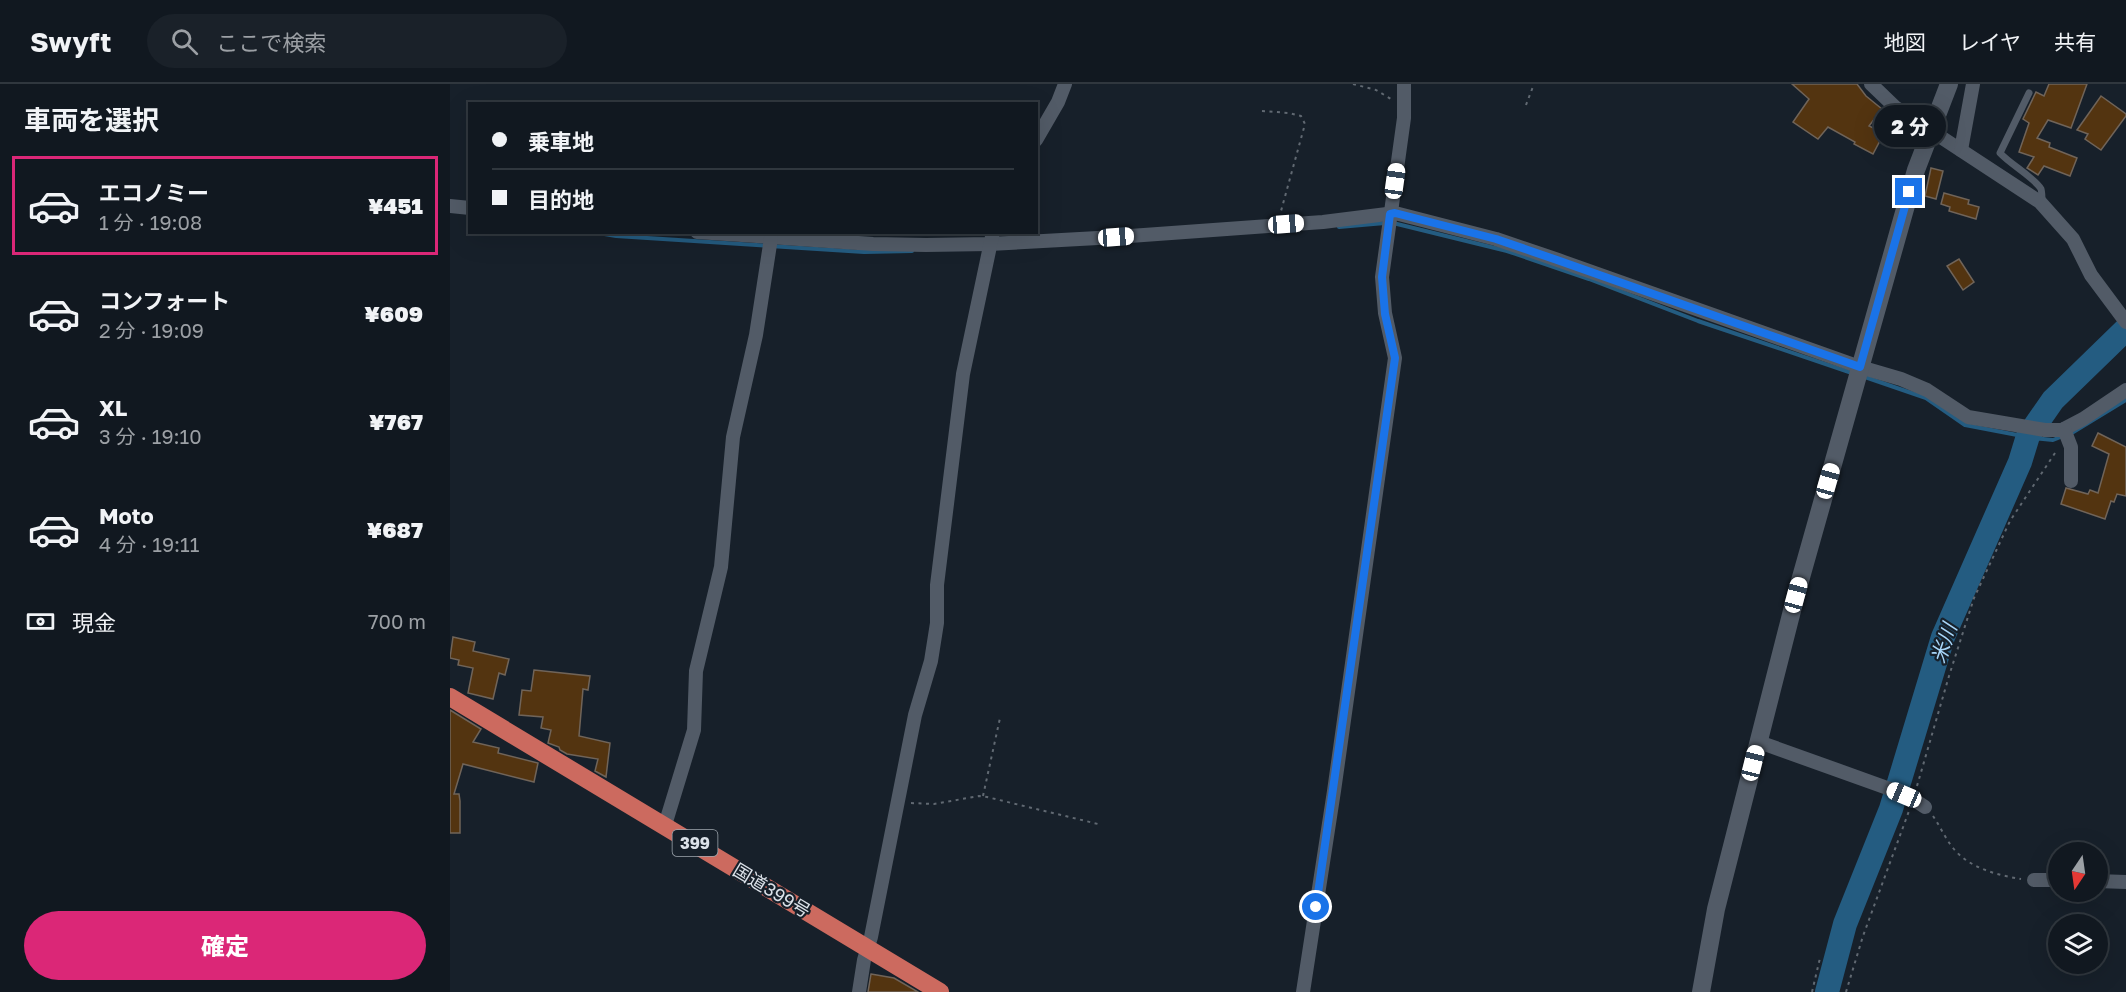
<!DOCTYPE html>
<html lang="ja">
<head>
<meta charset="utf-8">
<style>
  :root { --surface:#111820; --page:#1a2129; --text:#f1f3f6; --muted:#9ca0a5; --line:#30373e; --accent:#db2777 }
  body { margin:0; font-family:"Golos Text","Noto Sans JP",sans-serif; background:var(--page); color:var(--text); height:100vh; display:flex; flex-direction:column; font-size:22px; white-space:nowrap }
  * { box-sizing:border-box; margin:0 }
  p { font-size:20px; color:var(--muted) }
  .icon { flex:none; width:33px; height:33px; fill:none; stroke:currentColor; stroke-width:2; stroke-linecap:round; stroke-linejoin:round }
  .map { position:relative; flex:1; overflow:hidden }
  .sheet { display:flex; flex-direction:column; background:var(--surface); width:450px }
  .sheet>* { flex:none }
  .banner { position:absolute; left:18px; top:18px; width:570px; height:132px; border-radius:0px; box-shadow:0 6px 24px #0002,0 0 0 2px var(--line); display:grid; align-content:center; height:132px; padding:0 24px; background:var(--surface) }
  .needle { width:39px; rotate:193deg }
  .fabs { position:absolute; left:1598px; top:758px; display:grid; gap:12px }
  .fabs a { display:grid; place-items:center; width:60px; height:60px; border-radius:50%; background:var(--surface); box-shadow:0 6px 24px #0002,0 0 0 2px var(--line); font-size:30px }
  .end { position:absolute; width:27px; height:27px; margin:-14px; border:8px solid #1a73e8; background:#fff; box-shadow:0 0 0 3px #fff }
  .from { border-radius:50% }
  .bubble { position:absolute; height:42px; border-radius:21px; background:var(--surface); box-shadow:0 6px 24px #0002,0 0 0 2px var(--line); font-size:20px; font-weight:800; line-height:42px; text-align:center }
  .car { position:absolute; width:18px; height:36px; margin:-18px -9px; border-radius:8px; box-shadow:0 0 4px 2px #0007; background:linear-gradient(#fff 24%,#345 0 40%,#fff 0 76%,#345 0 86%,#fff 0) }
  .banner b { display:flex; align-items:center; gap:21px; height:57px; font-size:22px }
  .banner b+b { border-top:2px solid var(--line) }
  .banner i { width:15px; height:15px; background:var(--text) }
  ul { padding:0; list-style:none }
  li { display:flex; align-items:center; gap:18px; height:99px; margin:0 12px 9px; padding:0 12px; border:3px solid transparent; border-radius:0px }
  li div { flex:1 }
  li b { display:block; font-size:22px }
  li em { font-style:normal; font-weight:800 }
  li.active { border-color:var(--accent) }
  li>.icon { width:54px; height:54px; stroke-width:1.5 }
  h2 { padding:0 24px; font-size:27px; line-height:72px }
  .pay { display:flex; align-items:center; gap:15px; height:66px; padding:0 24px; font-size:22px }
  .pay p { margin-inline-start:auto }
  .cta { display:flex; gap:12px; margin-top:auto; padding:12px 24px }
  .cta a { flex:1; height:69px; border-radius:36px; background:var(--accent); color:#fff; font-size:24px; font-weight:800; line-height:69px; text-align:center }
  header { display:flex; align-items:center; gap:36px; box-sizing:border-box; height:84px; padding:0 30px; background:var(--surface); border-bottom:2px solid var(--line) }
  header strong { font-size:28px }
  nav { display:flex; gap:33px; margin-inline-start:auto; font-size:21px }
  .search { width:420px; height:54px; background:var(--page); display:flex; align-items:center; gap:15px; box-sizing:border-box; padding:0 21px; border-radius:33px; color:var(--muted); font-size:22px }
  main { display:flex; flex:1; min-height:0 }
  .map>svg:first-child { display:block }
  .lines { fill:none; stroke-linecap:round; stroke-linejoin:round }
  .stream { stroke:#245c81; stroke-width:4 }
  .river { stroke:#245c81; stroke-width:24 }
  .building { fill:#533410; stroke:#706459; stroke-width:1.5 }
  .path { stroke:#616972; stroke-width:2; stroke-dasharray:3 4.5; stroke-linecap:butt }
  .service { stroke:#525b67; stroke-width:7 }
  .minor { stroke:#525b67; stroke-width:14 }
  .tertiary { stroke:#525b67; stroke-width:18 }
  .trunk { stroke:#cc6a5f; stroke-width:18 }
  .route { stroke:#1a73e8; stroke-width:8 }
  .labels { text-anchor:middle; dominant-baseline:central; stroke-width:4.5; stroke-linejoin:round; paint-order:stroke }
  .shield { fill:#17202a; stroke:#a1a8b0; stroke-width:1.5 }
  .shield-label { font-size:16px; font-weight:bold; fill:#dce2e9 }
  .street-label { font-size:18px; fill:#dce2e9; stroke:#17202a }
  .water-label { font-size:20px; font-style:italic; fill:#a8d6f9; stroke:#17202a }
</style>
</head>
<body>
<header>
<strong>Swyft</strong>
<div class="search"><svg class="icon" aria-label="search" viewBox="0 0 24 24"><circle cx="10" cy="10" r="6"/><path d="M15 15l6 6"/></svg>ここで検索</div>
<nav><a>地図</a><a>レイヤ</a><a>共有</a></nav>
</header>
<main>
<section class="sheet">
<h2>車両を選択</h2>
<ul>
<li class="active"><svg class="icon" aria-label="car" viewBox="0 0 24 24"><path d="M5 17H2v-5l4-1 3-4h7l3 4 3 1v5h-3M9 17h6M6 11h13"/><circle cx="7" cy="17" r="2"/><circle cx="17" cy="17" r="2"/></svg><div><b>エコノミー</b><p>1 分 · 19:08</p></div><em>¥451</em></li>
<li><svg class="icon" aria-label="car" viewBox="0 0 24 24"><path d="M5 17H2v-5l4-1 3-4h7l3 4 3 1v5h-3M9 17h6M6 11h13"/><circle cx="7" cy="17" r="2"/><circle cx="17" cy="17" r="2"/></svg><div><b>コンフォート</b><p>2 分 · 19:09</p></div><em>¥609</em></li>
<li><svg class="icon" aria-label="car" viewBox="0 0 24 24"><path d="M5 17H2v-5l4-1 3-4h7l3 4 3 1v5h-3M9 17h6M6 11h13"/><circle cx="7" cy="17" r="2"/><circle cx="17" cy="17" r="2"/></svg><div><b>XL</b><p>3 分 · 19:10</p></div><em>¥767</em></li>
<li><svg class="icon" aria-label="car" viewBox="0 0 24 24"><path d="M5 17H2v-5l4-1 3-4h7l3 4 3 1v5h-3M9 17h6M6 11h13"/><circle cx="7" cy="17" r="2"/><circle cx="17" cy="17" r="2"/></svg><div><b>Moto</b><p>4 分 · 19:11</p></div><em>¥687</em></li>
</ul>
<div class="pay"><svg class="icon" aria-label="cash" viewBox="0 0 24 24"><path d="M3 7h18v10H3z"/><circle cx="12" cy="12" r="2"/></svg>現金<p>700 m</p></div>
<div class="cta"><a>確定</a></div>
</section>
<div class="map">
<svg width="1676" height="908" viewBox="0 0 1676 908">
  <rect width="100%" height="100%" fill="#17202a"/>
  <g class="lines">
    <g class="stream">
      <polyline points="943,139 1057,167 1139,195 1248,237 1402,289"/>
      <polyline points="889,143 935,139"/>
      <polyline points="143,148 166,152 414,168 462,167"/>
      <polyline points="1412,292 1476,314 1515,341 1583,354 1603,356 1613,352"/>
      <polyline points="1620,350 1676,316"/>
    </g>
    <polyline class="river" points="1377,908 1395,840 1441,725 1493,553 1570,378 1578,352 1603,316 1676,245"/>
  </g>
  <g class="building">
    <polygon points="1342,0 1407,0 1416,12 1432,25 1419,42 1434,49 1423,70 1404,60 1405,58 1378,43 1368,55 1343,38 1359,15"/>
    <polygon points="1599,0 1637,0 1621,44 1598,36 1587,54 1600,59 1599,63 1627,74 1620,92 1594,82 1588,91 1577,84 1584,73 1569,68 1579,39 1573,35 1586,8 1594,12"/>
    <polygon points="1651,12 1676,30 1676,32 1651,66 1635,55 1638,50 1627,46"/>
    <polygon points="1481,84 1493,87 1486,115 1475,112"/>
    <polygon points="1494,109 1519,116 1518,120 1529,123 1526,135 1499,127 1500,123 1491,120"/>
    <polygon points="1509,175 1524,198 1513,206 1497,182"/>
    <polygon points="1648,349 1676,363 1676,412 1667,410 1664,418 1661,417 1655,435 1611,420 1616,404 1638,410 1640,406 1648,409 1659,370 1642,362"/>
    <polygon points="3,553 25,558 23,567 59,575 55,591 49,589 43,615 18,609 23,584 8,581 9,576 0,574"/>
    <polygon points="84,586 140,592 138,606 133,605 129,652 160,659 156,693 145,687 148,675 117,670 110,666 109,663 98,659 101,646 91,644 93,633 69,631 72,606 81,607"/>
    <polygon points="0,626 31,645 23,658 49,664 48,669 88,679 84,698 13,680 4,710 9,710 10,717 10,749 0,749"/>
    <polygon points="421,890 444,894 468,908 418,908"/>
  </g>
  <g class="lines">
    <g class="path">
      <polyline points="903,0 926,6 941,15"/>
      <polyline points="1076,21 1084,0"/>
      <polyline points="812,27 839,29 851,32 855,40 831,127"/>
      <polyline points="1467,702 1499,592 1524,514 1560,437 1607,366"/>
      <polyline points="533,712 550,634"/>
      <polyline points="461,719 484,720 529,712 537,713 648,740"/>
      <path d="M1483 732C1490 742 1495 754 1503 764 1519 784 1547 791 1571 795"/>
      <polyline points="1362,908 1370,874"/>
      <polyline points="1396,908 1413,852 1459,727"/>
    </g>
    <path class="service" d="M1579 9 1550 69C1560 80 1586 95 1591 105 1592 108 1592 115 1592 119"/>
    <g class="minor">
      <polyline points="1421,0 1445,23 1590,118 1623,155 1641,191 1676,238"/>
      <polyline points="586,56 608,18 615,0"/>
      <polyline points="1511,66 1523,0"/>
      <polyline points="0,122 20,124"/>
      <polyline points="247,148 423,160 476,161 540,160 666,153 873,138 945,129 1046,155 1108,176 1410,283 1451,295 1477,306 1518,333 1595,346 1612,346 1633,335 1676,306"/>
      <polyline points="1614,345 1621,363 1621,397"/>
      <polyline points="1309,658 1440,705 1463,715 1475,723"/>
      <polyline points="215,741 244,646 246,587 271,483 283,353 306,251 321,154"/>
      <polyline points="1584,796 1608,796"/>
      <polyline points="1647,797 1676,798"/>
      <polyline points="409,908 414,876 421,853 465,631 481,577 487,539 487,501 513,290 543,148"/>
      <polyline points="853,908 884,707 945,274 935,229 932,193 954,34 954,0"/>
    </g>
    <polyline class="tertiary" points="1251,908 1266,825 1346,511 1466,86 1499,0"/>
    <polyline class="trunk" points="0,613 490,908"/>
  </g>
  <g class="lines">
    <polyline class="route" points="866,823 945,274 935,230 932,193 940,130 945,129 1046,155 1107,176 1410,283 1459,108"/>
  </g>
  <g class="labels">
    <rect class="shield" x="222.5" y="746" width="45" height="26" rx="4.5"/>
    <g class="shield-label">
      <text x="245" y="759">399</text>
    </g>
    <g class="street-label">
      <text transform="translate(322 806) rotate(31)">国道399号</text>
    </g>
    <g class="water-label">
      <text transform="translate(1493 559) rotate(-71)">米川</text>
    </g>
  </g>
</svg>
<div class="fabs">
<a><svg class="needle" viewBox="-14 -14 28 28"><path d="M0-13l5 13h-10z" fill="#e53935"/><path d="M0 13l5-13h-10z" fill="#9ca0a5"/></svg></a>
<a><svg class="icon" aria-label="layers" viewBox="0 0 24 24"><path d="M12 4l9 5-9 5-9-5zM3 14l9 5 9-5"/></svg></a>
</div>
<i class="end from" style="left:866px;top:823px"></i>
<i class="end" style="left:1459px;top:108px"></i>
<div class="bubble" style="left:1424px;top:21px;width:72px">2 分</div>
<i class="car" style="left:945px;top:97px;rotate:8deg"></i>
<i class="car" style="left:836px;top:140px;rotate:86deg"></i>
<i class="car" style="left:666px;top:153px;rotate:86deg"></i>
<i class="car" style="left:1378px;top:397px;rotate:16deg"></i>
<i class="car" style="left:1346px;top:511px;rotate:15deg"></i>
<i class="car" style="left:1303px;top:679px;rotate:14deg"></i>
<i class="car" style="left:1454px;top:711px;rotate:293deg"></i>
<div class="banner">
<b><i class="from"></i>乗車地</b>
<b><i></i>目的地</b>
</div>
</div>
</main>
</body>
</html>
